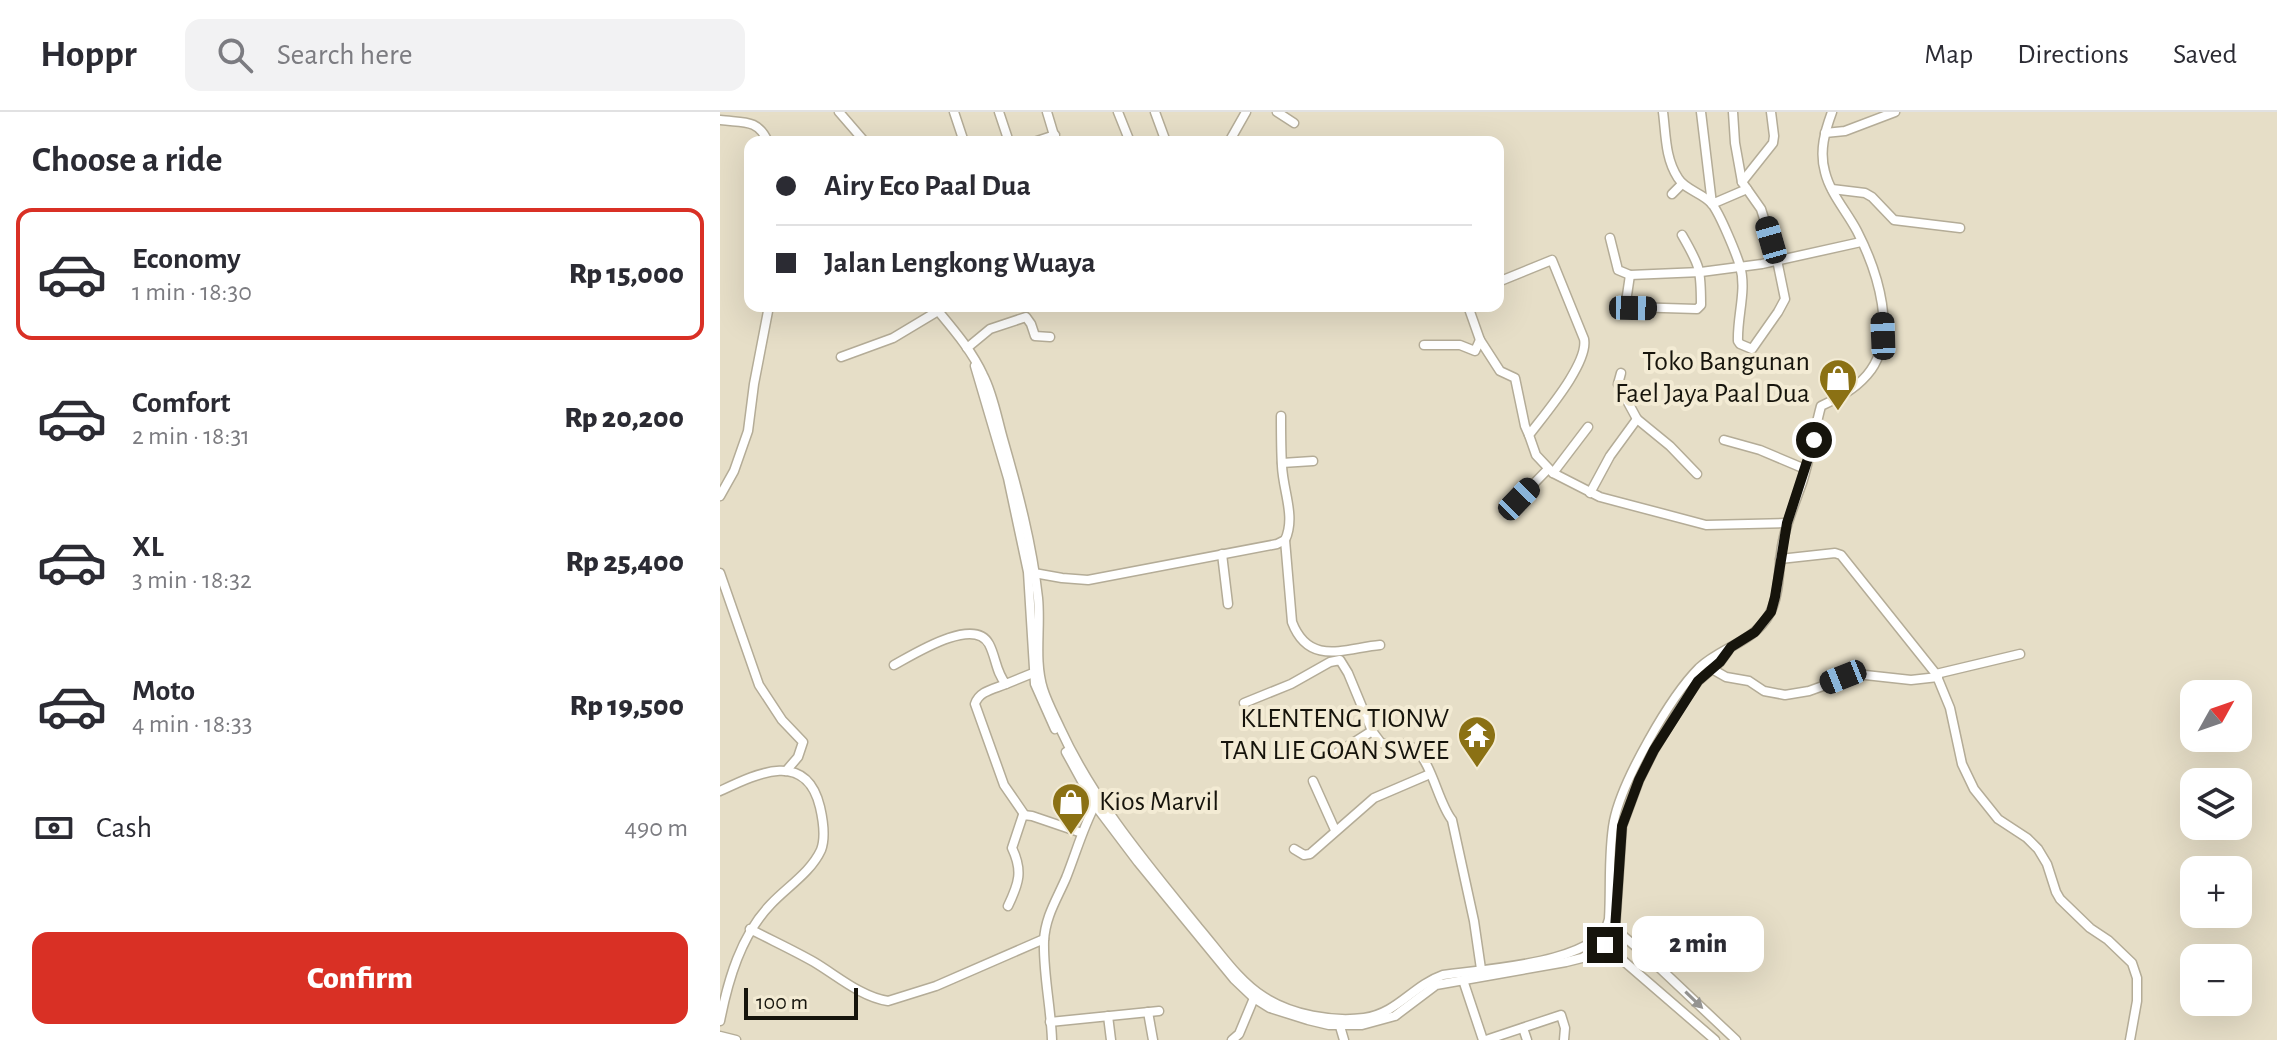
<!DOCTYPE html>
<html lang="en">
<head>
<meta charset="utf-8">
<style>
  :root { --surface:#fff; --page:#f2f2f3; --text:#2b2b33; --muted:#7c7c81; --line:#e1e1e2; --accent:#d93025 }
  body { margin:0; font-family:"Alegreya Sans",sans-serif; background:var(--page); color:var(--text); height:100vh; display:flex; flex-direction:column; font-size:30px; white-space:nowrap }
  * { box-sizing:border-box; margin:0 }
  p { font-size:26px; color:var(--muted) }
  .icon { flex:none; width:44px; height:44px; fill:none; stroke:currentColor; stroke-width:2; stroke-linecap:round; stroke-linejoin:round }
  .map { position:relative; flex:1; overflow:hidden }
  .sheet { display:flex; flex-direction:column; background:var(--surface); width:720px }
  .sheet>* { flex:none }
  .hud { position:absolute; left:24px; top:24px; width:760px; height:176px; border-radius:16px; box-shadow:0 8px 32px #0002; display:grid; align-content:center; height:176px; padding:0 32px; background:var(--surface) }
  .needle { width:52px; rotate:50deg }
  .tools { position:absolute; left:1460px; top:568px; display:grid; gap:16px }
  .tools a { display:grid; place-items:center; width:72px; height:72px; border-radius:16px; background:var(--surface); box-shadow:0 8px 32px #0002; font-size:40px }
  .scale { position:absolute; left:24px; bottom:20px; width:114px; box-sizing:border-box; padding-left:8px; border:4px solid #16140c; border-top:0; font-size:22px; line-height:28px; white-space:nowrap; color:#16140c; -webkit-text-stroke:6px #f3ebd4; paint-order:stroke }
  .end { position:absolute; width:36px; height:36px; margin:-18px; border:10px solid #16140c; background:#fff; box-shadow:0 0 0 4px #fff }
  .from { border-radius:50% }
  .bubble { position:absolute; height:56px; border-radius:16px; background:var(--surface); box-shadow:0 8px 32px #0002; font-size:26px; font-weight:800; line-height:56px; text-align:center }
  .car { position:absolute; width:24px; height:48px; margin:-24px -12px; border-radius:10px; box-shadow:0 0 6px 2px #0007; background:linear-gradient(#222 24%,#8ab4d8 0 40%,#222 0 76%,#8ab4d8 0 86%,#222 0) }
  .hud b { display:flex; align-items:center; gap:28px; height:76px; font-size:30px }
  .hud b+b { border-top:2px solid var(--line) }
  .hud i { width:20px; height:20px; background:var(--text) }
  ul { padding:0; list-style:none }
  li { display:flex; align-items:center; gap:24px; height:132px; margin:0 16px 12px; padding:0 16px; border:4px solid transparent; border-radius:16px }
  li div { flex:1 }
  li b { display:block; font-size:30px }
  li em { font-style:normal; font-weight:800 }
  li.on { border-color:var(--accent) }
  li>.icon { width:72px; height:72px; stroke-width:1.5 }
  h2 { padding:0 32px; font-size:36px; line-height:96px }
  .pay { display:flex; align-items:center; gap:20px; height:88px; padding:0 32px; font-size:30px }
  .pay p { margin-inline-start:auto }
  .cta { display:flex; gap:16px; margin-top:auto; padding:16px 32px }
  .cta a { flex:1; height:92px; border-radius:16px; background:var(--accent); color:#fff; font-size:32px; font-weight:800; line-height:92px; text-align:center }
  header { display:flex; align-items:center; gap:48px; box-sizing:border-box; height:112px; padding:0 40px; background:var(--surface); border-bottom:2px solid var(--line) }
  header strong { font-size:38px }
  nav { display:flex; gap:44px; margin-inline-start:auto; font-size:28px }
  .search { width:560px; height:72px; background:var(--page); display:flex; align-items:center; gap:20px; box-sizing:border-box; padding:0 28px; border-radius:16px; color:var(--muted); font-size:30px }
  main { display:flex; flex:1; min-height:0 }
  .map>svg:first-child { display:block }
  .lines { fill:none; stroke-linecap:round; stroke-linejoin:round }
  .street-casing { stroke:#b4ac97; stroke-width:11 }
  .street { stroke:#fff; stroke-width:8 }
  .oneway { fill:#969592 }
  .route { stroke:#16140c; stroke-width:10 }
  .labels { text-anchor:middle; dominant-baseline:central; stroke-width:8; stroke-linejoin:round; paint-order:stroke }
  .poi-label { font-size:28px; fill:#16140c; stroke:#f3ebd4; text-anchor:end }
</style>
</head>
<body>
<header>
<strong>Hoppr</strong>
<div class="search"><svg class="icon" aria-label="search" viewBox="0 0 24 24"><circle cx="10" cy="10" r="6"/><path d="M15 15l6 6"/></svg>Search here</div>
<nav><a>Map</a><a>Directions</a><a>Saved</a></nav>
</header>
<main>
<section class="sheet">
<h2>Choose a ride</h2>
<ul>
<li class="on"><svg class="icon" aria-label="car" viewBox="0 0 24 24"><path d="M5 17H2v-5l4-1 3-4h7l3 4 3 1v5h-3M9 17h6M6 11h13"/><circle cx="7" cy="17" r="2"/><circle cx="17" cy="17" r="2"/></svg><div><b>Economy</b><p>1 min · 18:30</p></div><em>Rp 15,000</em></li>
<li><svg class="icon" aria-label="car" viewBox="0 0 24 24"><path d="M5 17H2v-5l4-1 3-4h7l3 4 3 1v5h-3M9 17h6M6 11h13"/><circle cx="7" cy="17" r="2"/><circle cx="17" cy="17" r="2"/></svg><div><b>Comfort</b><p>2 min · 18:31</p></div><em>Rp 20,200</em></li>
<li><svg class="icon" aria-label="car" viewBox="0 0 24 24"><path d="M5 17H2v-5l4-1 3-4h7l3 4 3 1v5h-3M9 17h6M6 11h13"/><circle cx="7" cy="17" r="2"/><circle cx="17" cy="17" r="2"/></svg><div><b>XL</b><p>3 min · 18:32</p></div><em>Rp 25,400</em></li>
<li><svg class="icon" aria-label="car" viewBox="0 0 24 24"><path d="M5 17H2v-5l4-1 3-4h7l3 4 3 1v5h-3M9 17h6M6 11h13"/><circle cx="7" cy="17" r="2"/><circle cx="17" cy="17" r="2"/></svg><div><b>Moto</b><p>4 min · 18:33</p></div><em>Rp 19,500</em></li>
</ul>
<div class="pay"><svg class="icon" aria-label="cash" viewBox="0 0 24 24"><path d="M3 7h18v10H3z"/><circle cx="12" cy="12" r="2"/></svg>Cash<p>490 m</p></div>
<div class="cta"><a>Confirm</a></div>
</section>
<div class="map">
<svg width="1557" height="928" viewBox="0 0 1557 928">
  <rect width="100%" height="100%" fill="#e6dec7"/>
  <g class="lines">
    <defs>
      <g id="street">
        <polyline points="119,0 145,30"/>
        <polyline points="234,0 244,30"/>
        <polyline points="279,0 289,30"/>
        <polyline points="327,0 336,30"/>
        <polyline points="398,0 410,30"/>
        <polyline points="435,0 446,30"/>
        <polyline points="557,0 574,11"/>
        <path d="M943 0C946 23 945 46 958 66 965 78 983 81 992 92 1000 102 1016 141 1020 154 1027 178 1017 204 1018 229L1020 232 1032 237 1058 200 1065 187 1057 148 1041 97 1022 70 1015 31 1013 0"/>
        <polyline points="981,0 992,92 1027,77"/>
        <path d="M0 8C22 11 38 6 48 30"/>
        <polyline points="1105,21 1125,19 1175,0"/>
        <polyline points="314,30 335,23"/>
        <polyline points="509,30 526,0"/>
        <polyline points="1022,70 1053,31 1054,24 1051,0"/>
        <polyline points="1112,77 1145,81 1152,85 1174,108 1240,116"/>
        <polyline points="952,82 962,72"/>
        <polyline points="890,126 898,158 910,163 981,160 1042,152 1141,130"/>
        <path d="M910 163 906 190 911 195 977 197 981 193C981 157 980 154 962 123"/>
        <path d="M778 170 832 148 864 227C869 251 824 303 809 323L816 343 833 361 880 385 986 413 1067 411"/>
        <path d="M214 194C232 216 251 237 263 263 273 282 277 306 283 327 298 379 312 432 318 486 321 516 314 548 323 577 327 590 334 603 340 616 374 690 427 752 478 815 498 838 518 869 544 885 572 903 612 910 644 906 678 901 692 874 723 863 761 857 881 852 889 807 891 775 888 741 894 709 902 669 950 585 979 556 1001 535 1035 530 1050 501 1061 480 1058 451 1063 429 1067 409 1075 391 1082 371 1090 346 1094 320 1101 294 1118 286 1134 278 1147 263 1180 225 1157 158 1137 119 1127 100 1110 81 1105 60 1099 39 1105 19 1112 0"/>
        <polyline points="748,194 760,228"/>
        <polyline points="704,233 740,233 755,239 760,228 780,259 795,266 805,314 809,323"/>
        <polyline points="247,236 270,217 306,205 311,212 315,224 330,225"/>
        <polyline points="121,245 173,226 218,199"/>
        <polyline points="255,254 288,366 308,460 315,572 335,617"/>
        <polyline points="901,261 898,272 917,307 950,334 977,362"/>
        <polyline points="1004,328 1040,338 1085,357"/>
        <polyline points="562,351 593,349"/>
        <polyline points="833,361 868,315"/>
        <polyline points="870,381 890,344 917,307"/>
        <polyline points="0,384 14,359 28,319 34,272 49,194"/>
        <polyline points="799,387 828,357"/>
        <path d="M565 428 572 510C589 555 626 536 660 533"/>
        <polyline points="502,442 508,492"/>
        <polyline points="1060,447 1115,441 1121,443 1216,562 1230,596 1242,652 1254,677 1278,707 1307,726 1318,737 1327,752 1336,780 1340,787 1370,816 1388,828 1412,851 1417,866 1417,889 1410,928"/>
        <polyline points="0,461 39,573 62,608 83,630 78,645 66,659"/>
        <path d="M314 461 342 466 368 468 557 432 565 428C576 405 563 379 562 354 561 338 561 321 561 304"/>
        <path d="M174 553C194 542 254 504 269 532 276 545 276 561 286 572L313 561"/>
        <polyline points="992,557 1006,565 1029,569 1044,579 1065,583 1089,579 1136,562 1191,568 1218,565"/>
        <polyline points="1216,562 1300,542"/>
        <path d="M286 572C274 577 259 579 255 592L284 673 304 702"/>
        <polyline points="524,591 571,572 610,550 620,548 628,561 652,619"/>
        <polyline points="346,640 375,693 418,750 514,867 534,886 550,896 588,908 609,913 642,913 675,904 716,873 846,850 862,846 885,833 895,817 902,714 919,668 934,638 964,589 978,569 1000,550 1008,539"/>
        <path d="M614 643 652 619 661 631C670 633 678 630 687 633 711 640 716 688 732 708L754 809 761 857"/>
        <polyline points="593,669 615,718"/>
        <path d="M0 679C36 662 86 637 100 695 103 708 106 725 101 738 91 760 67 775 51 792 21 823 8 868 0 909"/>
        <polyline points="574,737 584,743 590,742 654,686 710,662"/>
        <path d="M288 794C299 771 303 759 292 736L303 703 312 704 362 721"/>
        <path d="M30 817C51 828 73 838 94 850 116 863 141 885 168 889L216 874 324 827"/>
        <polyline points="895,817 928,845 1016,928"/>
        <polyline points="885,833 995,928"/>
        <polyline points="743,868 763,928"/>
        <polyline points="428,900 433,928"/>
        <polyline points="388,904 391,928"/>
        <polyline points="330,910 439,899"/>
        <polyline points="619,911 624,928"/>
        <polyline points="803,916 807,928"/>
        <polyline points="0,924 16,928"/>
        <path d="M332 928C331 895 323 862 324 829 325 805 337 787 346 766 356 741 363 715 376 691"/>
        <polyline points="512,928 519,922 534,886"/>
        <polyline points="766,928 841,903 845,916 844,928"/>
      </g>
    </defs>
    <use href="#street" class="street-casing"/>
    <use href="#street" class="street"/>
  </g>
  <defs><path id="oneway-solid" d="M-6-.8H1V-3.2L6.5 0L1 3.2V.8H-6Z" transform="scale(2)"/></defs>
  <use class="oneway" href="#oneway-solid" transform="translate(974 888) rotate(44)"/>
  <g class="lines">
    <polyline class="route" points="885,833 895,817 902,714 919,668 934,638 978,569 1000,550 1011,535 1035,520 1051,500 1055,485 1067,411 1094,328"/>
  </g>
  <defs>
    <symbol id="shop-pin" viewBox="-11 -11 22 30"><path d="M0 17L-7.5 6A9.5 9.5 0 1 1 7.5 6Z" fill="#8b7114" stroke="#f3ebd4"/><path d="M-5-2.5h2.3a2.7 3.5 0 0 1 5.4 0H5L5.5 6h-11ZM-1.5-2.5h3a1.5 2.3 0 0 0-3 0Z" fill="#fff"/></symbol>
    <symbol id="temple-pin" viewBox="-11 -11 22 30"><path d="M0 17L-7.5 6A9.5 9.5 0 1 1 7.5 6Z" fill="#8b7114" stroke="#f3ebd4"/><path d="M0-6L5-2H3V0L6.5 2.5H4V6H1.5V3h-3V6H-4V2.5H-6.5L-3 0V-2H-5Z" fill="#fff"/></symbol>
  </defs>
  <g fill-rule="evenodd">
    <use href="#shop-pin" x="1096" y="244" width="44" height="60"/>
    <use href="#temple-pin" x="735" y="601" width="44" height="60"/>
    <use href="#shop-pin" x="329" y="668" width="44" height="60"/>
  </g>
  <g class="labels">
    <g class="poi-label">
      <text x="1090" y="250">Toko Bangunan<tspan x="1090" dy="32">Fael Jaya Paal Dua</tspan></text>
      <text x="729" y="607">KLENTENG TIONW<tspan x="729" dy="32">TAN LIE GOAN SWEE</tspan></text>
      <text x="379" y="690" text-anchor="start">Kios Marvil</text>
    </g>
  </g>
</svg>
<div class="tools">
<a><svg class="needle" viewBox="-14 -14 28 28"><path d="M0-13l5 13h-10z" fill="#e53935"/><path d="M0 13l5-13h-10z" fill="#7c7c81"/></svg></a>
<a><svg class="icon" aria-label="layers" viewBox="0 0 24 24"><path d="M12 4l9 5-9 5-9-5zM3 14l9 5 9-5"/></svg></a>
<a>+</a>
<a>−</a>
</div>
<div class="scale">100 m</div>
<i class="end from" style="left:1094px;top:328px"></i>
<i class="end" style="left:885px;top:833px"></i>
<div class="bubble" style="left:912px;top:804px;width:132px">2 min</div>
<i class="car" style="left:1051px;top:128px;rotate:344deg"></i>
<i class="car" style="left:913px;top:196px;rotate:91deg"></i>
<i class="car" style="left:1163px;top:224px;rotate:358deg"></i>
<i class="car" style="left:799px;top:387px;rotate:44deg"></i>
<i class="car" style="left:1123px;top:565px;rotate:248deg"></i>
<div class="hud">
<b><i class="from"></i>Airy Eco Paal Dua</b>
<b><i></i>Jalan Lengkong Wuaya</b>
</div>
</div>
</main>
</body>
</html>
